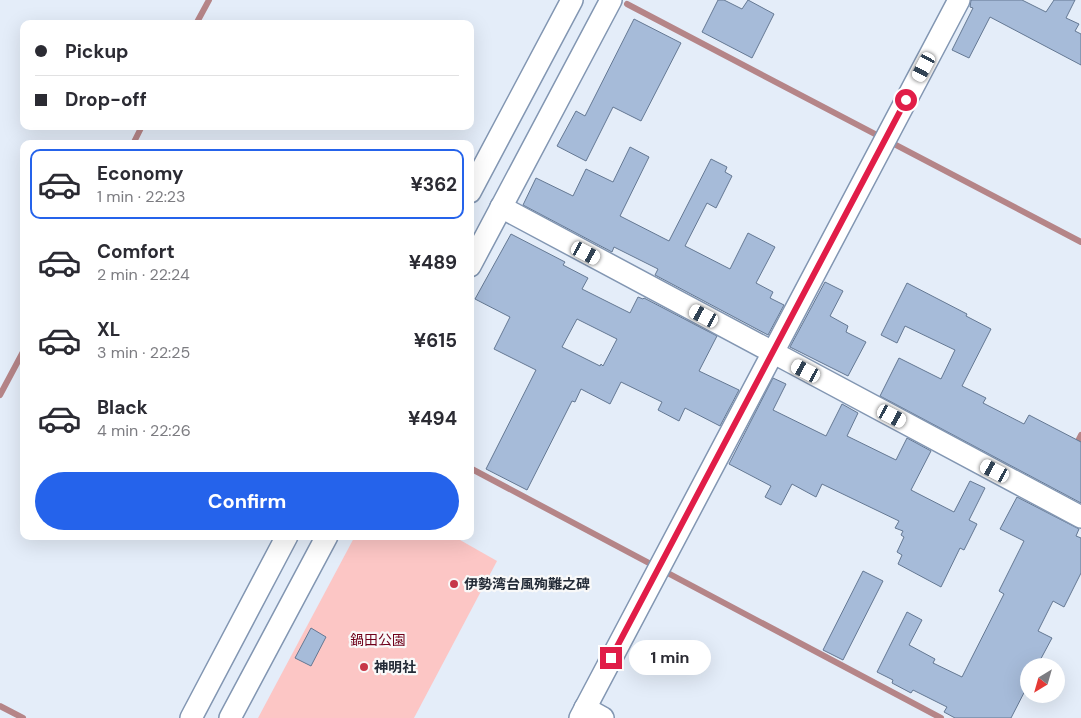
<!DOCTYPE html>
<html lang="en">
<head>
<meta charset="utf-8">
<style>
  :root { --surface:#fff; --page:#f7f7f7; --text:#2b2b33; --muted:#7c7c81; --line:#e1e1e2; --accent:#2563eb }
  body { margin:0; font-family:"DM Sans","Noto Sans JP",sans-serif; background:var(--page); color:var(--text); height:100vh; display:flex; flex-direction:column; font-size:19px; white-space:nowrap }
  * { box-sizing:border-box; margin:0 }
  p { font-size:16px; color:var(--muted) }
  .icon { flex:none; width:28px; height:28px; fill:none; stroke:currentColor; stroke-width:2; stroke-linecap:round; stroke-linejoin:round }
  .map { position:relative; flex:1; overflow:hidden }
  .side { position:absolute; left:20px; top:140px; width:454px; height:400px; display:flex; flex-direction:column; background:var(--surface); border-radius:10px; box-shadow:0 5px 20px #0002 }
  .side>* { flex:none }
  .guide { position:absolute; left:20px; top:20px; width:454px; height:110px; border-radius:10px; box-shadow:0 5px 20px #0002; display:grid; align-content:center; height:110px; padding:0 15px; background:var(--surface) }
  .needle { width:32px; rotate:217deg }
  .controls { position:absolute; left:1020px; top:658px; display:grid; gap:10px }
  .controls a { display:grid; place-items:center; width:45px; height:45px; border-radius:50%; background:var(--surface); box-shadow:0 5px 20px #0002; font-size:25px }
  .end { position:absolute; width:22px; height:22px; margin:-11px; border:6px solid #e11d48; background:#fff; box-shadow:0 0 0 2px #fff }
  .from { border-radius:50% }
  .bubble { position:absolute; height:35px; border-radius:18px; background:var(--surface); box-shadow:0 5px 20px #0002; font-size:16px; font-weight:700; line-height:35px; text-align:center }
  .car { position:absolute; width:15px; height:30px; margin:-15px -8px; border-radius:6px; box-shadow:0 0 4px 1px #0007; background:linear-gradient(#fff 24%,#345 0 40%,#fff 0 76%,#345 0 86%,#fff 0) }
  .guide b { display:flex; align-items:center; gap:18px; height:48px; font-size:19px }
  .guide b+b { border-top:1px solid var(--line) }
  .guide i { width:12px; height:12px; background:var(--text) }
  ul { padding:9px 0 0; list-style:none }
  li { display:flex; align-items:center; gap:15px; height:70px; margin:0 10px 8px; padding:0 5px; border:2px solid transparent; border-radius:10px }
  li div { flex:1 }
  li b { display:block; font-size:19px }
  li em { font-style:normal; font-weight:700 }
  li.selected { border-color:var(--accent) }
  li>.icon { width:45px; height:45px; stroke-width:1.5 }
  .cta { display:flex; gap:10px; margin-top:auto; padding:10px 15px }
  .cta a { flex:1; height:58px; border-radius:30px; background:var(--accent); color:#fff; font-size:20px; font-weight:700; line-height:58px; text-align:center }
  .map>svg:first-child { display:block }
  .green { fill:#fcc6c5 }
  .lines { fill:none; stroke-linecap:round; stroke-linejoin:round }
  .stream { stroke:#b58588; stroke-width:6 }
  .building { fill:#a6bbd9; stroke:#647893; fill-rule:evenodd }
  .minor-casing { stroke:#8296b2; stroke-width:24 }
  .minor { stroke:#fff; stroke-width:21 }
  .route { stroke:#e11d48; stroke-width:6 }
  .poi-dot { fill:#c73749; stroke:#f9f9f9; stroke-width:2 }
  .labels { text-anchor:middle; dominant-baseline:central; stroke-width:4.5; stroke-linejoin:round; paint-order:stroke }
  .poi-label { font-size:14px; font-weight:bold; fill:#232b37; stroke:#f9f9f9; text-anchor:start }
  .park-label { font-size:14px; fill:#6f001a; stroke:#f9f9f9 }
</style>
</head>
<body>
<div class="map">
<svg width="1081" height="718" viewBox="0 0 1081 718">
  <rect width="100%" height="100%" fill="#e4edf9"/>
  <polygon class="green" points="355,536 453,536 497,561 414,718 258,718"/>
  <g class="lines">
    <g class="stream">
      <polyline points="627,4 1081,242"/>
      <polyline points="196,24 209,0"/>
      <polyline points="133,144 142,126"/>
      <polyline points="0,395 24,350"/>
      <polyline points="1075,447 1081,435"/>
      <polyline points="470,468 941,718"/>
      <polyline points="0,706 23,718"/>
    </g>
  </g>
  <g class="building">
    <polygon points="718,0 724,0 742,9 748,0 774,14 752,58 702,32"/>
    <polygon points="971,0 1022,0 1046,12 1054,0 1075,0 1066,18 1079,24 1075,31 1081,34 1081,65 990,17 969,58 952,50 973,8 970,7"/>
    <polygon points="634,19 681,43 641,121 613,107 586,161 557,146 576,111 585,116"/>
    <polygon points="630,147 649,157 620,216 669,241 711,159 727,167 725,172 732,176 716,208 707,203 685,246 730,269 748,233 775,247 756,283 773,292 770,298 784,305 768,335 655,275 658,269 614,247 612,252 523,205 536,178 573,196 586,169 613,182"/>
    <path d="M511 234 565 262 563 265 588 278 582 289 630 313 638 297 643 299 644 298 717 336 699 371 739 390 720 426 685 408 679 421 658 410 662 402 621 382 610 404 581 389 575 402 572 401 527 490 486 469 536 370 494 349 510 317 475 299ZM577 319 617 339 603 366 601 364 600 366 562 347Z"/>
    <polygon points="825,282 843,291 830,316 848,326 846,332 866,342 848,376 790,347"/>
    <polygon points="907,283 967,314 966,316 991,329 962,386 986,398 983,403 1024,424 1029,415 1081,442 1081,503 880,396 899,358 941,379 955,350 905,326 897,343 881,335"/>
    <polygon points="773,378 786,384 773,410 826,436 842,404 858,413 847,436 896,460 907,438 931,451 911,490 954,512 970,481 985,488 969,520 977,524 964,550 960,548 941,587 898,564 902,555 897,552 904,537 901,535 903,531 895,528 899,521 822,484 816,497 792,484 781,505 765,497 771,486 729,464"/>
    <polygon points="1017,497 1079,529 1076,536 1081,538 1081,573 1064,607 1053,601 1038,631 1052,638 1037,666 1029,666 1029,683 1011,718 955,718 944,712 947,707 913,690 911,693 892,683 893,680 877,672 907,612 922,620 909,645 935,659 933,663 962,677 1004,594 999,591 1024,541 1000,529"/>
    <polygon points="863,571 883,581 843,660 823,650"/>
    <polygon points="311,628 326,637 311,666 295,658"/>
  </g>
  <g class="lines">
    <defs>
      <g id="minor">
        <polyline points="470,192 572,0"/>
        <polyline points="501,207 1081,517"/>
        <polyline points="470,266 611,0"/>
        <polyline points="585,708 603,718"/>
        <polyline points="191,718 287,536"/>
        <polyline points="230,718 327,536"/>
        <polyline points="580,718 959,0"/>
      </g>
    </defs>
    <use href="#minor" class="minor-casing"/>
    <use href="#minor" class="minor"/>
  </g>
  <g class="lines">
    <polyline class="route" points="611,658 906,100"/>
  </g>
  <g class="poi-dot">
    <circle cx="454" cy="584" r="5"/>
    <circle cx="364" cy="667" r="5"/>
  </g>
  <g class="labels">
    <g class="poi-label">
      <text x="464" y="584">伊勢湾台風殉難之碑</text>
      <text x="374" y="667">神明社</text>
    </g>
    <g class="park-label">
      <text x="378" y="640">鍋田公園</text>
    </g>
  </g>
</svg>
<div class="controls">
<a><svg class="needle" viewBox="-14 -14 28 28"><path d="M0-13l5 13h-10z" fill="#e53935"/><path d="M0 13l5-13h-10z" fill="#7c7c81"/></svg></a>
</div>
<i class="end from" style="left:906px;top:100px"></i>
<i class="end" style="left:611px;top:658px"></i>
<div class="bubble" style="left:629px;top:640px;width:82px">1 min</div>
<i class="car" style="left:924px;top:67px;rotate:208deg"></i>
<i class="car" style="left:586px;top:253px;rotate:118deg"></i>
<i class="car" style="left:704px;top:316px;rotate:298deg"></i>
<i class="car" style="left:806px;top:371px;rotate:298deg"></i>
<i class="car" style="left:892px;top:416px;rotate:118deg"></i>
<i class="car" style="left:995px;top:471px;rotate:298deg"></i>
<div class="guide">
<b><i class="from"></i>Pickup</b>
<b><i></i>Drop-off</b>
</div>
<section class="side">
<ul>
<li class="selected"><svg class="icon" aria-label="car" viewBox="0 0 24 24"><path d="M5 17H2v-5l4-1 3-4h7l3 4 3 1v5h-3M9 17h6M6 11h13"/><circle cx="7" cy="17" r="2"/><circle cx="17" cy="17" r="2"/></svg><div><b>Economy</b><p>1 min · 22:23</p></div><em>¥362</em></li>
<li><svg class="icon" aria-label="car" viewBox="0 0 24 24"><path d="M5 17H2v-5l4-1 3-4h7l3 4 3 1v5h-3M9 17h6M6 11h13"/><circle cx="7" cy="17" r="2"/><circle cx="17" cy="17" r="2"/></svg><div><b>Comfort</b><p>2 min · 22:24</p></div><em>¥489</em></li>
<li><svg class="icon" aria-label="car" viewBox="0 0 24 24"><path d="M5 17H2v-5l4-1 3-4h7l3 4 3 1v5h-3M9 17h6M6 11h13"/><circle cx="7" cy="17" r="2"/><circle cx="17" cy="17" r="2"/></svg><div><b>XL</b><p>3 min · 22:25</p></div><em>¥615</em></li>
<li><svg class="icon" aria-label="car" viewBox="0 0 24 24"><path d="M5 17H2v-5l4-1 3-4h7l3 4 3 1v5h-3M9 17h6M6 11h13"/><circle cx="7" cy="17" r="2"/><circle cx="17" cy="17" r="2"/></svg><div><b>Black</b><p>4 min · 22:26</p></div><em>¥494</em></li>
</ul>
<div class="cta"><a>Confirm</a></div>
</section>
</div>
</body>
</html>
